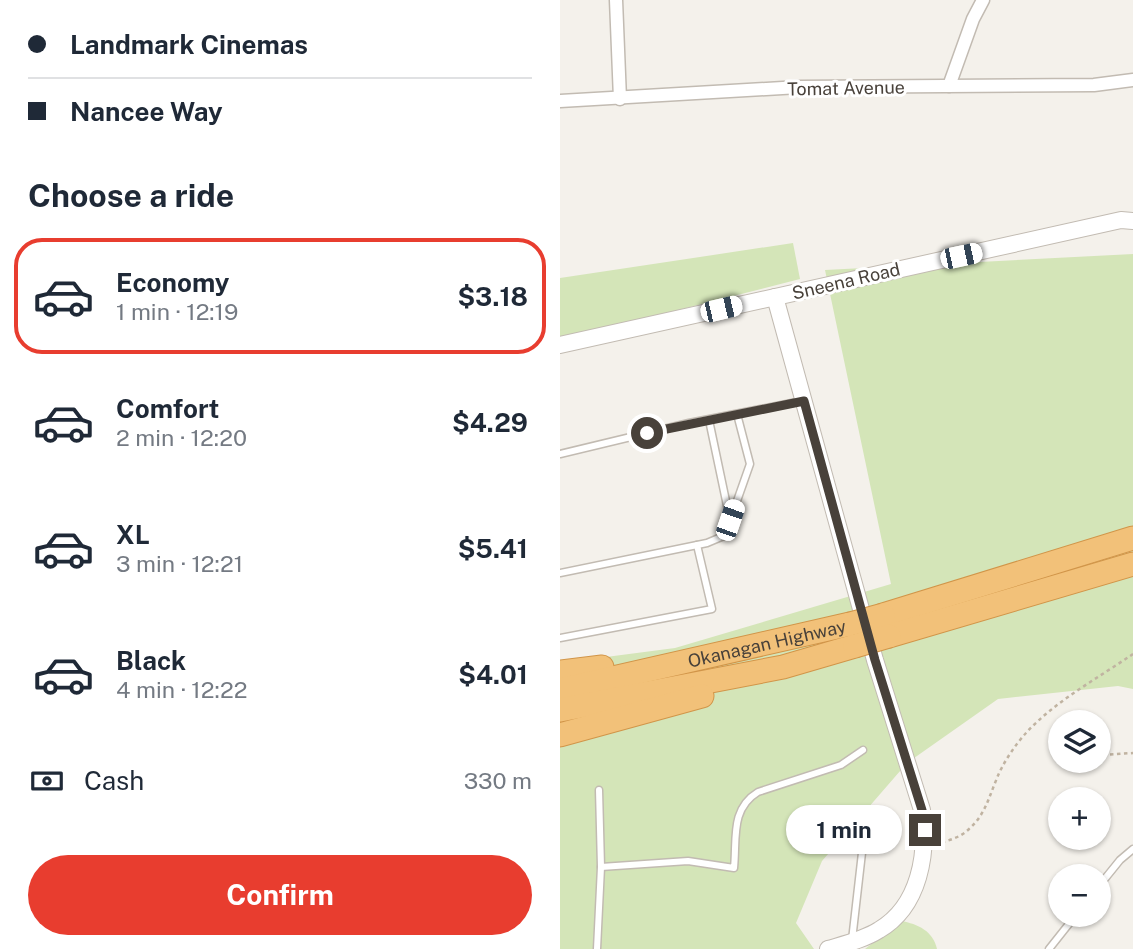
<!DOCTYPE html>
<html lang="en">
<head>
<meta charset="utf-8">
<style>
  :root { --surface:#fff; --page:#f6f6f7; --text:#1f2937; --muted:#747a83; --line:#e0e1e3; --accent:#e83d2f }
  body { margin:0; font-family:"Public Sans",sans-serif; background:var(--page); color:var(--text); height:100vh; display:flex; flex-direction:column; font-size:26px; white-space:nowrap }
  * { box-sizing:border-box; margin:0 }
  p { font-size:23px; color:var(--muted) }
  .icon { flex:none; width:38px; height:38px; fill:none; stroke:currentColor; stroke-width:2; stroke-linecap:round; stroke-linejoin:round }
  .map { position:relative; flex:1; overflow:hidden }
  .drawer { display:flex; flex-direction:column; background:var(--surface); width:560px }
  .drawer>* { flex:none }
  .banner { display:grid; align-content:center; height:154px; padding:0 28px; background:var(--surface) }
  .tools { position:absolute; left:488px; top:710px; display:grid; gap:14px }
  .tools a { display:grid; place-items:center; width:63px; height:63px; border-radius:50%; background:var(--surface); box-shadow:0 2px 5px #0004; font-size:35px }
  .end { position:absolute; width:32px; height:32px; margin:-16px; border:9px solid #48413a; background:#fff; box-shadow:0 0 0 4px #fff }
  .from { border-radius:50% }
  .bubble { position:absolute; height:49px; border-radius:24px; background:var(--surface); box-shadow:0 2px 5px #0004; font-size:23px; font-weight:700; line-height:49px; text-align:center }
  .car { position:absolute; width:21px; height:42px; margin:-21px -10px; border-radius:9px; box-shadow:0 0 5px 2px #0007; background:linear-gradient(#fff 24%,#345 0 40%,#fff 0 76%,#345 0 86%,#fff 0) }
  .banner b { display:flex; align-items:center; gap:24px; height:66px; font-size:26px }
  .banner b+b { border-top:2px solid var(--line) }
  .banner i { width:18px; height:18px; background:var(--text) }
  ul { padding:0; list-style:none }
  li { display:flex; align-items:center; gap:21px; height:116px; margin:0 14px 10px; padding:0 14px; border:4px solid transparent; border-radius:28px }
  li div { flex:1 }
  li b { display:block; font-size:26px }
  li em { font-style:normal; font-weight:700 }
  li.selected { border-color:var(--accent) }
  li>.icon { width:63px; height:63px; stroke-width:1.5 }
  h2 { padding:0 28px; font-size:32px; line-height:84px }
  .pay { display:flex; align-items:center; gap:18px; height:77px; padding:0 28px; font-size:26px }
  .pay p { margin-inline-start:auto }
  .action { display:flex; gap:14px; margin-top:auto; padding:14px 28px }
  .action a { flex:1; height:80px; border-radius:42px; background:var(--accent); color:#fff; font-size:28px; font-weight:700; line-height:80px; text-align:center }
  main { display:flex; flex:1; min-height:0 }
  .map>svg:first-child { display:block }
  .green { fill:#d4e5b8 }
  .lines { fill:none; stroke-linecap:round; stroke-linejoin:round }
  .service-casing { stroke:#c2bbb2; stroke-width:9 }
  .minor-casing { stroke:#c2bbb2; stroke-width:15 }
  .tertiary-casing { stroke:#c2bbb2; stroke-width:18 }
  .motorway-casing { stroke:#d19549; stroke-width:25 }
  .path { stroke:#c0b3a1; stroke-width:2.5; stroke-dasharray:3.5 3.5; stroke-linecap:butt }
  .service { stroke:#fff; stroke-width:6 }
  .minor { stroke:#fff; stroke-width:12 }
  .tertiary { stroke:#fff; stroke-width:16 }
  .motorway { stroke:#f2c179; stroke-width:23 }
  .motorway-bridge-casing { stroke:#d19549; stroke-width:25; stroke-linecap:butt }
  .motorway-bridge { stroke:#f2c179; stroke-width:23 }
  .route { stroke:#48413a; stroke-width:9 }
  .labels { text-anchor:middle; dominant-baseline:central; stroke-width:6; stroke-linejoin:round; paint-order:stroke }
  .street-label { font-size:18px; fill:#48413a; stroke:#fff }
</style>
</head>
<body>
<main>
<section class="drawer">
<div class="banner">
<b><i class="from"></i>Landmark Cinemas</b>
<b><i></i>Nancee Way</b>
</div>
<h2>Choose a ride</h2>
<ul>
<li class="selected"><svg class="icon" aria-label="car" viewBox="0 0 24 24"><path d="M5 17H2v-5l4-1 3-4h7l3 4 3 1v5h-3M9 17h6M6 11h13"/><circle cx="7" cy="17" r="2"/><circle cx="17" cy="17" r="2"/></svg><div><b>Economy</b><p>1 min · 12:19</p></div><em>$3.18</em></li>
<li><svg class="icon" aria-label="car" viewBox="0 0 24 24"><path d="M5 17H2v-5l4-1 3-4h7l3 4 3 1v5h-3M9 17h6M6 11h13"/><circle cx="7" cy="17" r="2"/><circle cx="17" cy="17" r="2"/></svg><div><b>Comfort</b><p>2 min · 12:20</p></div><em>$4.29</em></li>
<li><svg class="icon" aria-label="car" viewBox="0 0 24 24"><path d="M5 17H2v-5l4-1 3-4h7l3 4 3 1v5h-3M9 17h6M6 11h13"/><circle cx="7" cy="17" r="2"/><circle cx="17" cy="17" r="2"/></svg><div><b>XL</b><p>3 min · 12:21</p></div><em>$5.41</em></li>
<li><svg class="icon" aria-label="car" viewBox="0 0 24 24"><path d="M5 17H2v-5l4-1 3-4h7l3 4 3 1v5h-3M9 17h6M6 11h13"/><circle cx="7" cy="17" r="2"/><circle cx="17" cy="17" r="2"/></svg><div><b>Black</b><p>4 min · 12:22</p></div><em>$4.01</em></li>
</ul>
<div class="pay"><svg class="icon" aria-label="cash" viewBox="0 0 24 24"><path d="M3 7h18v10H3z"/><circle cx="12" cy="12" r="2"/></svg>Cash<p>330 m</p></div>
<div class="action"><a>Confirm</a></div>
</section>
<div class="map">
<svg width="573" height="949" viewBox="0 0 573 949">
  <rect width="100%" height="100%" fill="#f4f1eb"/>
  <g class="green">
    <polygon points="233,243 240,279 0,340 0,278"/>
    <polygon points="573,254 573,689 558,686 438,699 347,763 262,861 236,923 254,949 0,949 0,663 115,648 331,584 265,270"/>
    <path d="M341 921C358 924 373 931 377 949H305Z"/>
  </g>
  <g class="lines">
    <defs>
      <g id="service">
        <polyline points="0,454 129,423 242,401"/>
        <polyline points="171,518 190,464 177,414"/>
        <polyline points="0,573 147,543 166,535 170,520 149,420"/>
        <polyline points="0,638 152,609 137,545"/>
        <path d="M41 867 128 861 174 868C177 839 170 809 198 792L281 765 303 750"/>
        <polyline points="539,886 560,860 573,849"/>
        <polyline points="292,940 303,844"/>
        <polyline points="37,949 41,867 39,790"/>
        <polyline points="489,949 516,915"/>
      </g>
      <g id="minor">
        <polyline points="56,0 60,99"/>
        <polyline points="389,86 413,19 423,0"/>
        <polyline points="0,101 239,87 534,85 573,80"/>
      </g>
      <g id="tertiary">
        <path d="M215 297 315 660 362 810C368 853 360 906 319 930 303 940 285 944 268 949"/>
        <polyline points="0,345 561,220 573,221"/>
      </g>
      <g id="motorway">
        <polyline points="323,615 573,538"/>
        <polyline points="329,636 573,564"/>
        <polyline points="0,672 42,667"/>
        <path id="s1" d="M0 690 290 624"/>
        <polyline points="0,710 223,667 295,646"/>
        <polyline points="0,735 142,696"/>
      </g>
    </defs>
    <use href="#service" class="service-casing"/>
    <use href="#minor" class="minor-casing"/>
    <use href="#tertiary" class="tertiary-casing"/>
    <use href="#motorway" class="motorway-casing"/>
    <g class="path">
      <polyline points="543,755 573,753"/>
      <path d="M375 844C387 841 400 838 409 829 425 815 429 797 437 778 443 763 455 745 466 733 494 702 538 678 573 654"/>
    </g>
    <use href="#service" class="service"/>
    <use href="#minor" class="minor"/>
    <use href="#tertiary" class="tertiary"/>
    <use href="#motorway" class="motorway"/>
    <defs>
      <g id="motorway-bridge">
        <polyline points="290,624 323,615"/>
        <polyline points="295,646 329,636"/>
      </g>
    </defs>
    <use href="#motorway-bridge" class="motorway-bridge-casing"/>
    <use href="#motorway-bridge" class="motorway-bridge"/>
  </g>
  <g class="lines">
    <polyline class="route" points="87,433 244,401 315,660 362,810 365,830"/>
  </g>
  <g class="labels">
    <g class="street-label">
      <text transform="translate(286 88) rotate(-1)">Tomat Avenue</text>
      <text transform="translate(286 281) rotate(-13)">Sneena Road</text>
      <text stroke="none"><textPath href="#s1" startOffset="212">Okanagan Highway</textPath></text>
    </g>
  </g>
</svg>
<div class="tools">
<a><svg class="icon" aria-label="layers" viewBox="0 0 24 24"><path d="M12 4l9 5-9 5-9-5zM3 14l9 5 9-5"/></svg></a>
<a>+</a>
<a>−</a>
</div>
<i class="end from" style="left:87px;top:433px"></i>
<i class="end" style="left:365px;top:830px"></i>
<div class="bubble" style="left:226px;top:805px;width:116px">1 min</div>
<i class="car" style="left:401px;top:256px;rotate:78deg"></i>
<i class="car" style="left:161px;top:309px;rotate:77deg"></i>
<i class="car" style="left:170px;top:520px;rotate:19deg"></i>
</div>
</main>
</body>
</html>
